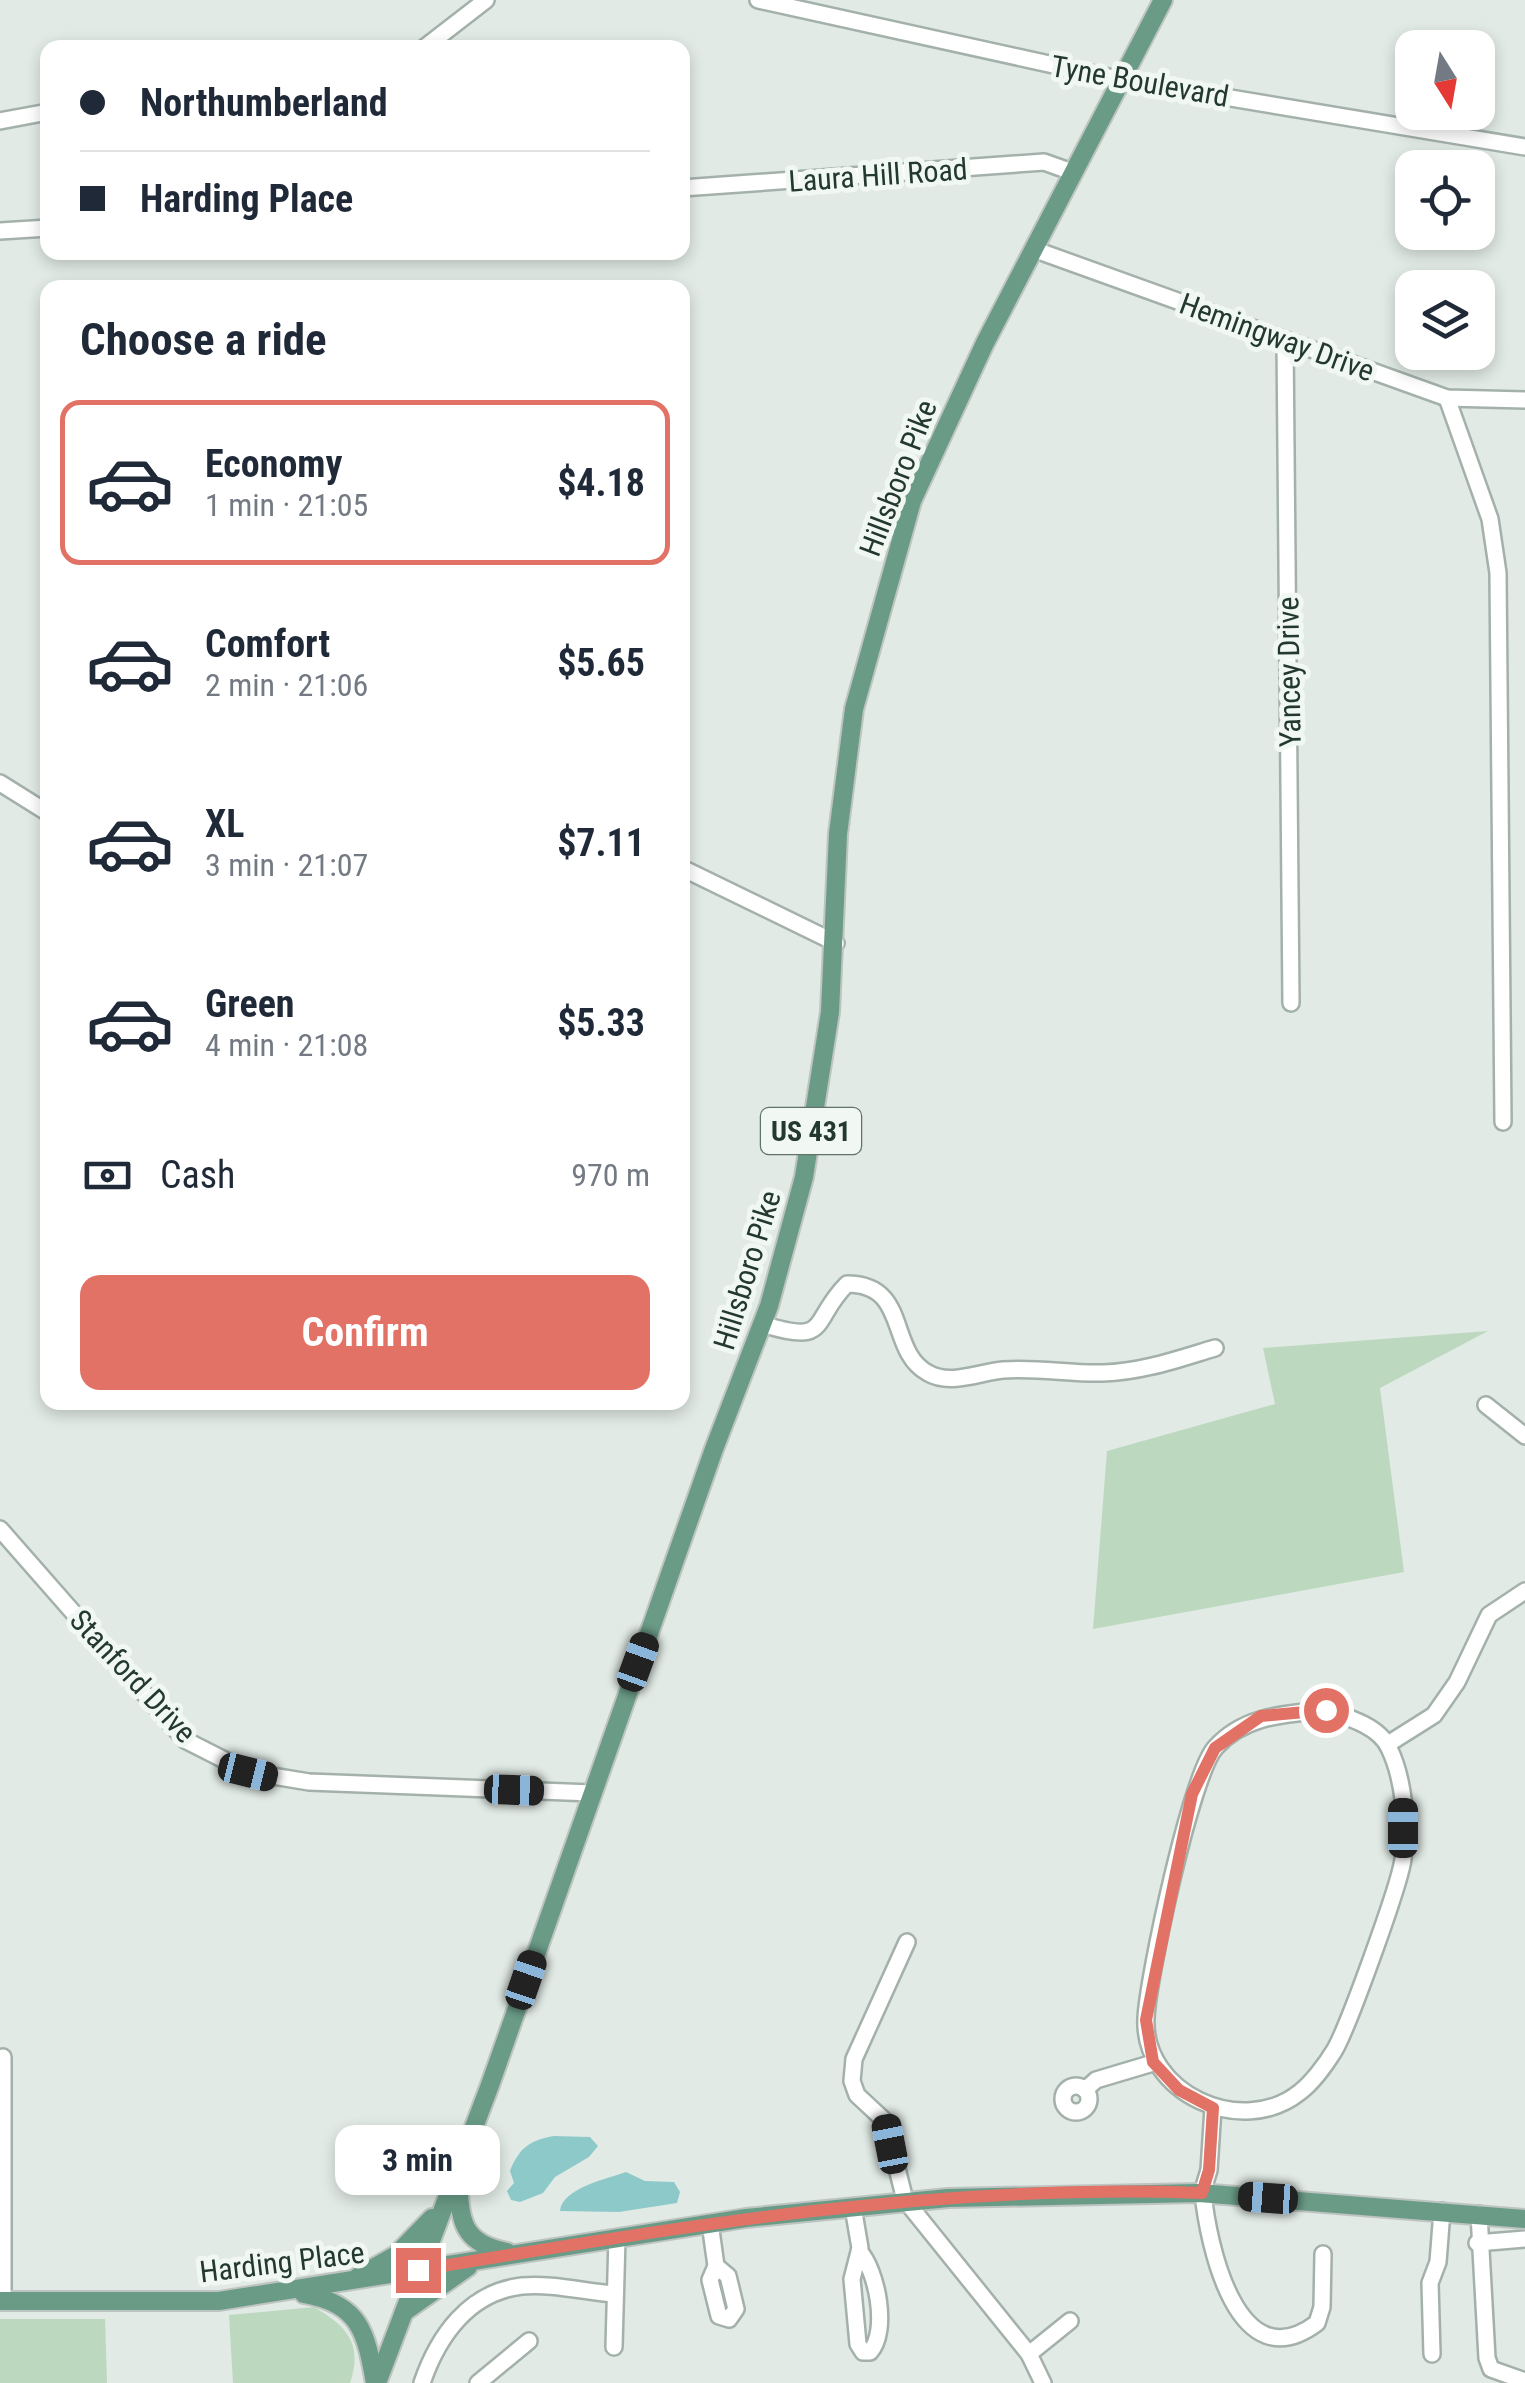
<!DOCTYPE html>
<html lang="en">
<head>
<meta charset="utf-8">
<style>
  :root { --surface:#fff; --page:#f6f6f7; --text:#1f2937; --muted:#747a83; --line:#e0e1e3; --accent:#e37266 }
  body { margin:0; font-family:"Roboto Condensed",sans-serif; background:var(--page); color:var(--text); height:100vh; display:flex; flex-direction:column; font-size:38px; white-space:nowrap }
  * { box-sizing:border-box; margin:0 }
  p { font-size:32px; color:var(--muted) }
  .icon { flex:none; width:55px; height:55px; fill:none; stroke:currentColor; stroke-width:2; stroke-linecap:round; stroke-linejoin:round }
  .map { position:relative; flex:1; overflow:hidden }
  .sheet { position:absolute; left:40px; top:280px; width:650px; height:1130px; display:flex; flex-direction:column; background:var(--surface); border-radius:20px; box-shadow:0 5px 15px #0003 }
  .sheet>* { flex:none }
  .top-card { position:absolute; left:40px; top:40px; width:650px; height:220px; border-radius:20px; box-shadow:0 5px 15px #0003; display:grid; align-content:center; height:220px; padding:0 40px; background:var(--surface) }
  .needle { width:65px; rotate:169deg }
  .tools { position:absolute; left:1395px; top:30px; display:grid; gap:20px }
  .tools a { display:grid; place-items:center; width:100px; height:100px; border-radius:20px; background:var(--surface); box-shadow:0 5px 15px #0003; font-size:50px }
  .end { position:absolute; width:45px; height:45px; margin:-22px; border:12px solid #e37266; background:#fff; box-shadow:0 0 0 5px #fff }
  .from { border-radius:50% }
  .bubble { position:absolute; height:70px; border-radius:20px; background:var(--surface); box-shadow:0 5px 15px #0003; font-size:32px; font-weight:700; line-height:70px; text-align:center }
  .car { position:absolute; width:30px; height:60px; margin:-30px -15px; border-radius:12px; box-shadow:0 0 8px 2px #0007; background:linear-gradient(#222 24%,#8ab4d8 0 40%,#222 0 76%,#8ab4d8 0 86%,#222 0) }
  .top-card b { display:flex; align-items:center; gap:35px; height:95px; font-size:38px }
  .top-card b+b { border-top:2px solid var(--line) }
  .top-card i { width:25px; height:25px; background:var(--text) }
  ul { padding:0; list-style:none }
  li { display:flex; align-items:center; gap:30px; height:165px; margin:0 20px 15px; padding:0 20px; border:5px solid transparent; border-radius:20px }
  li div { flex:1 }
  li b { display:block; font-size:38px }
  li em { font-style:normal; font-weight:700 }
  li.selected { border-color:var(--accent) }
  li>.icon { width:90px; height:90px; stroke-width:1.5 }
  h2 { padding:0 40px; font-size:45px; line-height:120px }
  .pay { display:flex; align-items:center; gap:25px; height:110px; padding:0 40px; font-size:38px }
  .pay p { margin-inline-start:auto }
  .action { display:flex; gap:20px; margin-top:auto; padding:20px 40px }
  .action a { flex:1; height:115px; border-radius:20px; background:var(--accent); color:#fff; font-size:40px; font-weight:700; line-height:115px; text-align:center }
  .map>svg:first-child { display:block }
  .green { fill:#bcd9bf }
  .water { fill:#8ec9c9 }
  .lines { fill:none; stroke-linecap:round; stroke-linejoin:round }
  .minor-casing { stroke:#a4b1ab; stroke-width:20 }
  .major-casing { stroke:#bdc4c1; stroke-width:22 }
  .minor { stroke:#fff; stroke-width:15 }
  .major { stroke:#6a9b87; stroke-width:18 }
  .route { stroke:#e37266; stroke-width:12 }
  .labels { text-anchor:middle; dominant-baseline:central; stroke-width:10; stroke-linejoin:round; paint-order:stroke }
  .shield { fill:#f1f7f3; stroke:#61726a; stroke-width:2.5 }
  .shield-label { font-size:28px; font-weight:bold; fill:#233930 }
  .street-label { font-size:30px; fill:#233930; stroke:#f1f7f3 }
</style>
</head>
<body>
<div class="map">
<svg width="1525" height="2383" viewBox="0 0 1525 2383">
  <rect width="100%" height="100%" fill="#e1eae5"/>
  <g class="green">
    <polygon points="1488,1331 1380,1388 1404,1572 1093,1629 1107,1451 1275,1404 1263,1348"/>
    <path d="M314 2307C347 2326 363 2344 350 2383H233L229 2315Z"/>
    <polygon points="0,2319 105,2319 107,2383 0,2383"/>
  </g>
  <g class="water">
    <path d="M554 2136 590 2137 598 2146 589 2157 555 2177 543 2193 520 2202 511 2200 507 2191 514 2183 510 2171C519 2148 530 2140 554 2136Z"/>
    <path d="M626 2172 645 2181 674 2182 680 2192 677 2203 619 2212 560 2211C562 2188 607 2179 626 2172Z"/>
  </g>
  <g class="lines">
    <defs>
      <g id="minor">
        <polyline points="758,0 1122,80 1525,147"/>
        <polyline points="424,48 486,0"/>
        <polyline points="0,121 48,112"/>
        <polyline points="682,188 1044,162 1072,172"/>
        <polyline points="0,231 48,228"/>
        <polyline points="1033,249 1447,398 1525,400"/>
        <polyline points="1285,340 1291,1003"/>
        <polyline points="1447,398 1490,519 1498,573 1503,1122"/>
        <polyline points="0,783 48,813"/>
        <polyline points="682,868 836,943"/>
        <path d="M762 1324C831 1346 810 1321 847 1284 910 1284 887 1351 928 1373 950 1386 980 1372 1003 1370 1036 1367 1070 1374 1103 1373 1142 1372 1178 1359 1215 1348"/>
        <polyline points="1486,1405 1525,1436"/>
        <polyline points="0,1529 185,1740 248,1772 309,1782 592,1793"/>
        <path d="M1326 1710C1347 1717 1379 1726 1389 1748 1404 1779 1408 1825 1403 1859 1400 1884 1347 2030 1334 2051 1326 2064 1312 2083 1300 2092 1242 2139 1142 2093 1146 2018 1148 1976 1191 1776 1215 1748 1244 1715 1286 1714 1326 1710Z"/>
        <polyline points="1388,1744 1434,1715 1457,1682 1489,1615 1525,1591"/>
        <polyline points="907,1942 854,2059 852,2081 857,2095 885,2121 905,2200 1029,2354 1043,2383"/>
        <circle cx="1076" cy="2099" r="13"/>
        <polyline points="1085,2090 1096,2080 1153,2063"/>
        <polyline points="1202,2193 1209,2170 1213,2108"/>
        <path d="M1203 2193C1208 2244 1237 2383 1317 2323L1322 2307 1323 2254"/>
        <path d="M853 2207 860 2248 852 2279 858 2344 863 2352H870C889 2331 877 2270 859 2251"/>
        <polyline points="1479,2214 1487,2358 1491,2369 1525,2381"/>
        <polyline points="710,2223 716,2266 710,2280 719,2316 729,2319 736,2309 728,2276 716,2266"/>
        <polyline points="1477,2243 1525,2239"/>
        <polyline points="3,2301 3,2057"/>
        <polyline points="614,2347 617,2238"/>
        <polyline points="1029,2354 1070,2321"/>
        <polyline points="1432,2354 1430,2283 1438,2262 1442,2211"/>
        <path d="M422 2383C438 2336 469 2292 522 2286 551 2283 586 2292 615 2294"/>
        <polyline points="478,2383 529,2341"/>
      </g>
      <g id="major">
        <path d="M458 2176C460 2219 460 2243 507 2252"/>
        <polyline points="359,2276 396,2255 432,2218"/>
        <path d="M304 2294C360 2304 366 2332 375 2383"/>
        <polyline points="0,2301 219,2301 746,2218 948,2198 1199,2193 1525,2219"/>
        <polyline points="404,2312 468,2267"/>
        <polyline points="377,2383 490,2085 714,1449 769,1306 804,1177 830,1012 838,834 854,709 912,501 985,343 1163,0"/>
      </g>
    </defs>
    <use href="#minor" class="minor-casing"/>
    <use href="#major" class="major-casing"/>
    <use href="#minor" class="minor"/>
    <use href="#major" class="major"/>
  </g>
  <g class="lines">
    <path class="route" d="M418 2270C678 2227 938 2183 1202 2193L1209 2170 1213 2108 1179 2090 1153 2062 1146 2020 1192 1794 1215 1748 1261 1716 1326 1710"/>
  </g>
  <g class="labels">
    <rect class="shield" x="761" y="1108" width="100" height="46" rx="8"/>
    <g class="shield-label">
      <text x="811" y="1131">US 431</text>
    </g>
    <g class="street-label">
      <text transform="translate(1140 81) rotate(10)">Tyne Boulevard</text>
      <text transform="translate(878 175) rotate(-4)">Laura Hill Road</text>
      <text transform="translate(1277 337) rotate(20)">Hemingway Drive</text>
      <text transform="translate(898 478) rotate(-69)">Hillsboro Pike</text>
      <text transform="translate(1289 672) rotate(-91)">Yancey Drive</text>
      <text transform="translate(747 1270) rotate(-73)">Hillsboro Pike</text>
      <text transform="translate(133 1676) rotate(47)">Stanford Drive</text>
      <text transform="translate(282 2262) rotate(-7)">Harding Place</text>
    </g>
  </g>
</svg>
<div class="tools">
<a><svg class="needle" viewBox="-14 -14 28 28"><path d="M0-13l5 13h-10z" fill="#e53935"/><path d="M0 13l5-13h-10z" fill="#747a83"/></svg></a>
<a><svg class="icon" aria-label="locate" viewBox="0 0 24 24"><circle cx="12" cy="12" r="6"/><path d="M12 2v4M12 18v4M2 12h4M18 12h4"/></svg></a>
<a><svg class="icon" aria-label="layers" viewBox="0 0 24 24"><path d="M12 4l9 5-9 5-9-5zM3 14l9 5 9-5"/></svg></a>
</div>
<i class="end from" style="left:1326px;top:1710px"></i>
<i class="end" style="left:418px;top:2270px"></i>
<div class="bubble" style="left:335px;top:2125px;width:165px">3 min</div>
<i class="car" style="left:638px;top:1662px;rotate:20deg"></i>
<i class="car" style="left:248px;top:1772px;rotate:104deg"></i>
<i class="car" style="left:514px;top:1790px;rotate:92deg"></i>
<i class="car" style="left:1403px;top:1828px;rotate:0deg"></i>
<i class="car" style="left:526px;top:1980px;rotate:19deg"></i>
<i class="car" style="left:890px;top:2144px;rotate:349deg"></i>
<i class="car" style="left:1268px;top:2198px;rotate:274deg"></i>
<div class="top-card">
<b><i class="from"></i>Northumberland</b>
<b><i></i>Harding Place</b>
</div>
<section class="sheet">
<h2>Choose a ride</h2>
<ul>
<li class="selected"><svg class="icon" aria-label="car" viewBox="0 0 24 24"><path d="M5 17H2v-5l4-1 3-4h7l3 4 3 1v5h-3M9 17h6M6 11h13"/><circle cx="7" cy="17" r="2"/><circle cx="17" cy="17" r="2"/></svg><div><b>Economy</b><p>1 min · 21:05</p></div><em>$4.18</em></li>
<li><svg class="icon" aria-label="car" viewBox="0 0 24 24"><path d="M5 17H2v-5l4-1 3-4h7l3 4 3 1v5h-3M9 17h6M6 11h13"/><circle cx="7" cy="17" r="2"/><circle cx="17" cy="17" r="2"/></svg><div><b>Comfort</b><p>2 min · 21:06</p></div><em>$5.65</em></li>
<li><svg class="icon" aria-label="car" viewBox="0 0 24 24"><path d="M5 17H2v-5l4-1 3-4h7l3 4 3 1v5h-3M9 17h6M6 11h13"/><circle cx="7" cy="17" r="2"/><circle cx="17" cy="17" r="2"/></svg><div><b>XL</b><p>3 min · 21:07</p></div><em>$7.11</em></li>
<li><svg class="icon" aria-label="car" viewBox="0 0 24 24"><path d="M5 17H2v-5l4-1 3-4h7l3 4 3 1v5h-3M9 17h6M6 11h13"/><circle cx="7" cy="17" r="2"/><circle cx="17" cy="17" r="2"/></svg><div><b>Green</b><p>4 min · 21:08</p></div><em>$5.33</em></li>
</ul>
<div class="pay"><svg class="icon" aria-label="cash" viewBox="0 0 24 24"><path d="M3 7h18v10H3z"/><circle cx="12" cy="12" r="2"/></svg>Cash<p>970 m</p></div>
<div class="action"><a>Confirm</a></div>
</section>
</div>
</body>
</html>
